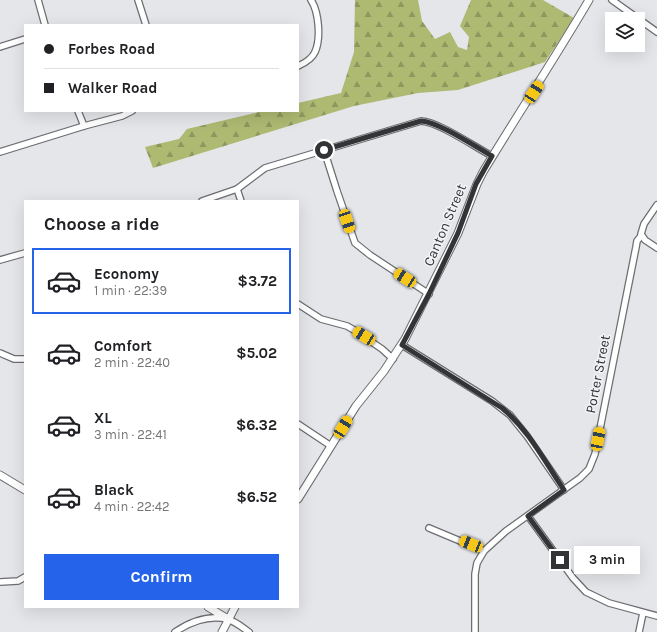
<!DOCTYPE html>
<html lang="en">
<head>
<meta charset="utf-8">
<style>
  :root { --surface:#fff; --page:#f6f6f6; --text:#202124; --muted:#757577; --line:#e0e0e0; --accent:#2563eb }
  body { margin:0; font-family:Karla,sans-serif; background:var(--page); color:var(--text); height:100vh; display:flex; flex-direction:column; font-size:15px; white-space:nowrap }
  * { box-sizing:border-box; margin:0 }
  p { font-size:13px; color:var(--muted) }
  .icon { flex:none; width:22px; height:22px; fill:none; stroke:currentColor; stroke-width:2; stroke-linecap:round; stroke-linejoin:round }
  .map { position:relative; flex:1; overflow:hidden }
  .details { position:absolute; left:24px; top:200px; width:275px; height:408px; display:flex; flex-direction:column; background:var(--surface); border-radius:0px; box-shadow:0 4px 16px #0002 }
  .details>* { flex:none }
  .hud { position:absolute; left:24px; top:24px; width:275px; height:88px; border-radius:0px; box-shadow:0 4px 16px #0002; display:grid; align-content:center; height:88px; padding:0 20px; background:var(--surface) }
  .controls { position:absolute; left:605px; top:12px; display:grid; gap:8px }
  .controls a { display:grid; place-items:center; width:40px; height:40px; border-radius:0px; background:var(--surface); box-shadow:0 4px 16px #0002; font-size:20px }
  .end { position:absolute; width:18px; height:18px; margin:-9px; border:5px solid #333435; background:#fff; box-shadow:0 0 0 2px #fff }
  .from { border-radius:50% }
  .bubble { position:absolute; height:28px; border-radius:0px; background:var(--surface); box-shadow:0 4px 16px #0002; font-size:13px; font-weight:700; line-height:28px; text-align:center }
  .car { position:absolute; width:12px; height:24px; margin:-12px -6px; border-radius:5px; box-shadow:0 0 3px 1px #0007; background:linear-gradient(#f5c518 24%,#345 0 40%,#f5c518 0 76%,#345 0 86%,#f5c518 0) }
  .hud b { display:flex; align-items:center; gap:14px; height:38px; font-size:15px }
  .hud b+b { border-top:1px solid var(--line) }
  .hud i { width:10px; height:10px; background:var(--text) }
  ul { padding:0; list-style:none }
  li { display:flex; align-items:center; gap:12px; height:66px; margin:0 8px 6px; padding:0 12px; border:2px solid transparent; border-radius:0px }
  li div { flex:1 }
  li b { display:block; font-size:15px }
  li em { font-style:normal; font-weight:700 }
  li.active { border-color:var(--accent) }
  li>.icon { width:36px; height:36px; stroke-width:1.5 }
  h2 { padding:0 20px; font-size:18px; line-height:48px }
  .primary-button { display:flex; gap:8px; margin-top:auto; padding:8px 20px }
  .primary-button a { flex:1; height:46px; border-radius:0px; background:var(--accent); color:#fff; font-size:16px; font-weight:700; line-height:46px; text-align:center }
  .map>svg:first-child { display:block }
  .forest { fill:url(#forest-firs) }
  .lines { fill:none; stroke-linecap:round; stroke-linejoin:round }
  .street-casing { stroke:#6c6e71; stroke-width:8 }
  .secondary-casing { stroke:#6c6e71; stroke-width:9 }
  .street { stroke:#fff; stroke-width:5.5 }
  .secondary { stroke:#fff; stroke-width:7 }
  .route { stroke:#333435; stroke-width:5 }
  .labels { text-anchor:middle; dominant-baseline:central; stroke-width:3; stroke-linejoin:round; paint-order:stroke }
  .street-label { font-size:14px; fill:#333435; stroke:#f1f3f6 }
</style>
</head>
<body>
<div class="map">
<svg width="657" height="632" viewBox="0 0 657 632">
  <defs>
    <pattern id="forest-firs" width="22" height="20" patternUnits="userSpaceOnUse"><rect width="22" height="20" fill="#aeb972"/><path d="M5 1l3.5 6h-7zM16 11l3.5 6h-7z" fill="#8e975e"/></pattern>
  </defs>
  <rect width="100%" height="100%" fill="#e4e6e9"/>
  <polygon class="forest" points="355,0 418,0 422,21 435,39 450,32 458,47 467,50 469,37 460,26 471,0 543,0 574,18 545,62 458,90 418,93 354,106 153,168 145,147 179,139 187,129 263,111 298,111 298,103 341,93 354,52"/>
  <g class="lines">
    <defs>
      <g id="street">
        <polyline points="38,0 45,25"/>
        <polyline points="138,0 146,25"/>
        <polyline points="612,0 657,32"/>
        <polyline points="0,47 25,39"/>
        <path d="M298 66C305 63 312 59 315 52 321 39 319 12 311 0"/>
        <polyline points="78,111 84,126"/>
        <polyline points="324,150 337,191 355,243 370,255 429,294"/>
        <polyline points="0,152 84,126 122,116 132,111"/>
        <polyline points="237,189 241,201"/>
        <path d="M202 201 237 189 265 168 421 121C439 122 475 147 492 156"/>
        <polyline points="657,205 644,224 641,234 645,240 657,248"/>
        <polyline points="0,260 25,253"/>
        <polyline points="298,304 321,319 347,326 354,330 382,349 393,359"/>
        <polyline points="402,345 492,401 510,415 527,436 564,490"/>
        <polyline points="0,353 14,359 25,359"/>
        <polyline points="298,424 331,446"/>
        <polyline points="528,516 573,578 586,592 609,603 657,616"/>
        <polyline points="429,528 484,551"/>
        <polyline points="0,582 18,581 25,577"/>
        <path d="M175 632C190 622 209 615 227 619 235 621 243 628 249 632"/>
        <polyline points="475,632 475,574 477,563 484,551 506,531 580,478 589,469 595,454 636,247 637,241 641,236"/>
        <polyline points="639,632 643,613"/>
      </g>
      <g id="secondary">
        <polyline points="0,475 25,490"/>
        <path d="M298 499 356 406 384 371 405 339 458 233 477 184 483 172C518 114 555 58 589 0"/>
        <polyline points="208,607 228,619"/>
        <polyline points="222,632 235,607"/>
      </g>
    </defs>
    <use href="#street" class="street-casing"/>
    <use href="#secondary" class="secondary-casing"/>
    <use href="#street" class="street"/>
    <use href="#secondary" class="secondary"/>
  </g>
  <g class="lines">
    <path class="route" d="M324 150 421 121C439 122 476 147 492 156L476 184 458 233 429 294 402 345 502 408C528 429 545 462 564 490L528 516 560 560"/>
  </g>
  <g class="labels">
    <g class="street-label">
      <text transform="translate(445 225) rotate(-67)">Canton Street</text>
      <text transform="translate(598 374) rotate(-79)">Porter Street</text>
    </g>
  </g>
</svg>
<div class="controls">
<a><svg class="icon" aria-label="layers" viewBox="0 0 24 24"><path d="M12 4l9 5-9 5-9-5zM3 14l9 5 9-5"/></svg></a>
</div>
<i class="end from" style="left:324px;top:150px"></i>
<i class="end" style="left:560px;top:560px"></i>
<div class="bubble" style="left:574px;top:546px;width:66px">3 min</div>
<i class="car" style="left:534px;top:92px;rotate:33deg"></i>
<i class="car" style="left:347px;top:221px;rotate:161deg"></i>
<i class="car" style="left:405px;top:278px;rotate:303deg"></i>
<i class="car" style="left:364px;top:336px;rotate:301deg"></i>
<i class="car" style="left:343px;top:427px;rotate:31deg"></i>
<i class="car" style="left:598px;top:439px;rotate:11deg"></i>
<i class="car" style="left:471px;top:544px;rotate:292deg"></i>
<div class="hud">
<b><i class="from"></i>Forbes Road</b>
<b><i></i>Walker Road</b>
</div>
<section class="details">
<h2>Choose a ride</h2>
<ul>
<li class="active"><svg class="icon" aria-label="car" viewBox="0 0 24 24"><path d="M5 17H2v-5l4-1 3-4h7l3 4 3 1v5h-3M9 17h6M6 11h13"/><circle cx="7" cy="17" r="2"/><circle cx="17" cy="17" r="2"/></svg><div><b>Economy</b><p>1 min · 22:39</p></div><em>$3.72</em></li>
<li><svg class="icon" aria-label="car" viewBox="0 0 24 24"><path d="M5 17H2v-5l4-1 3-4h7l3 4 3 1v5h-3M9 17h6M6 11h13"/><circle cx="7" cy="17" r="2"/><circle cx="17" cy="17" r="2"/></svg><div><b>Comfort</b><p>2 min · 22:40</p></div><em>$5.02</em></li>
<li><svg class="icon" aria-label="car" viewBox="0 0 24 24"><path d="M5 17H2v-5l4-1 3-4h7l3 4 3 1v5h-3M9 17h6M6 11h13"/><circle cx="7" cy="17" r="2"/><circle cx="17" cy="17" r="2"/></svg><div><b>XL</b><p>3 min · 22:41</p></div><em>$6.32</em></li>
<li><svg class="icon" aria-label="car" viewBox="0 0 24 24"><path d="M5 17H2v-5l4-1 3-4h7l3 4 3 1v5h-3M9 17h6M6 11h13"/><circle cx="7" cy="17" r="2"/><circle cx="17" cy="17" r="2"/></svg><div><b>Black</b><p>4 min · 22:42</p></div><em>$6.52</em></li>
</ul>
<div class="primary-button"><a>Confirm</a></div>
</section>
</div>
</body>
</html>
